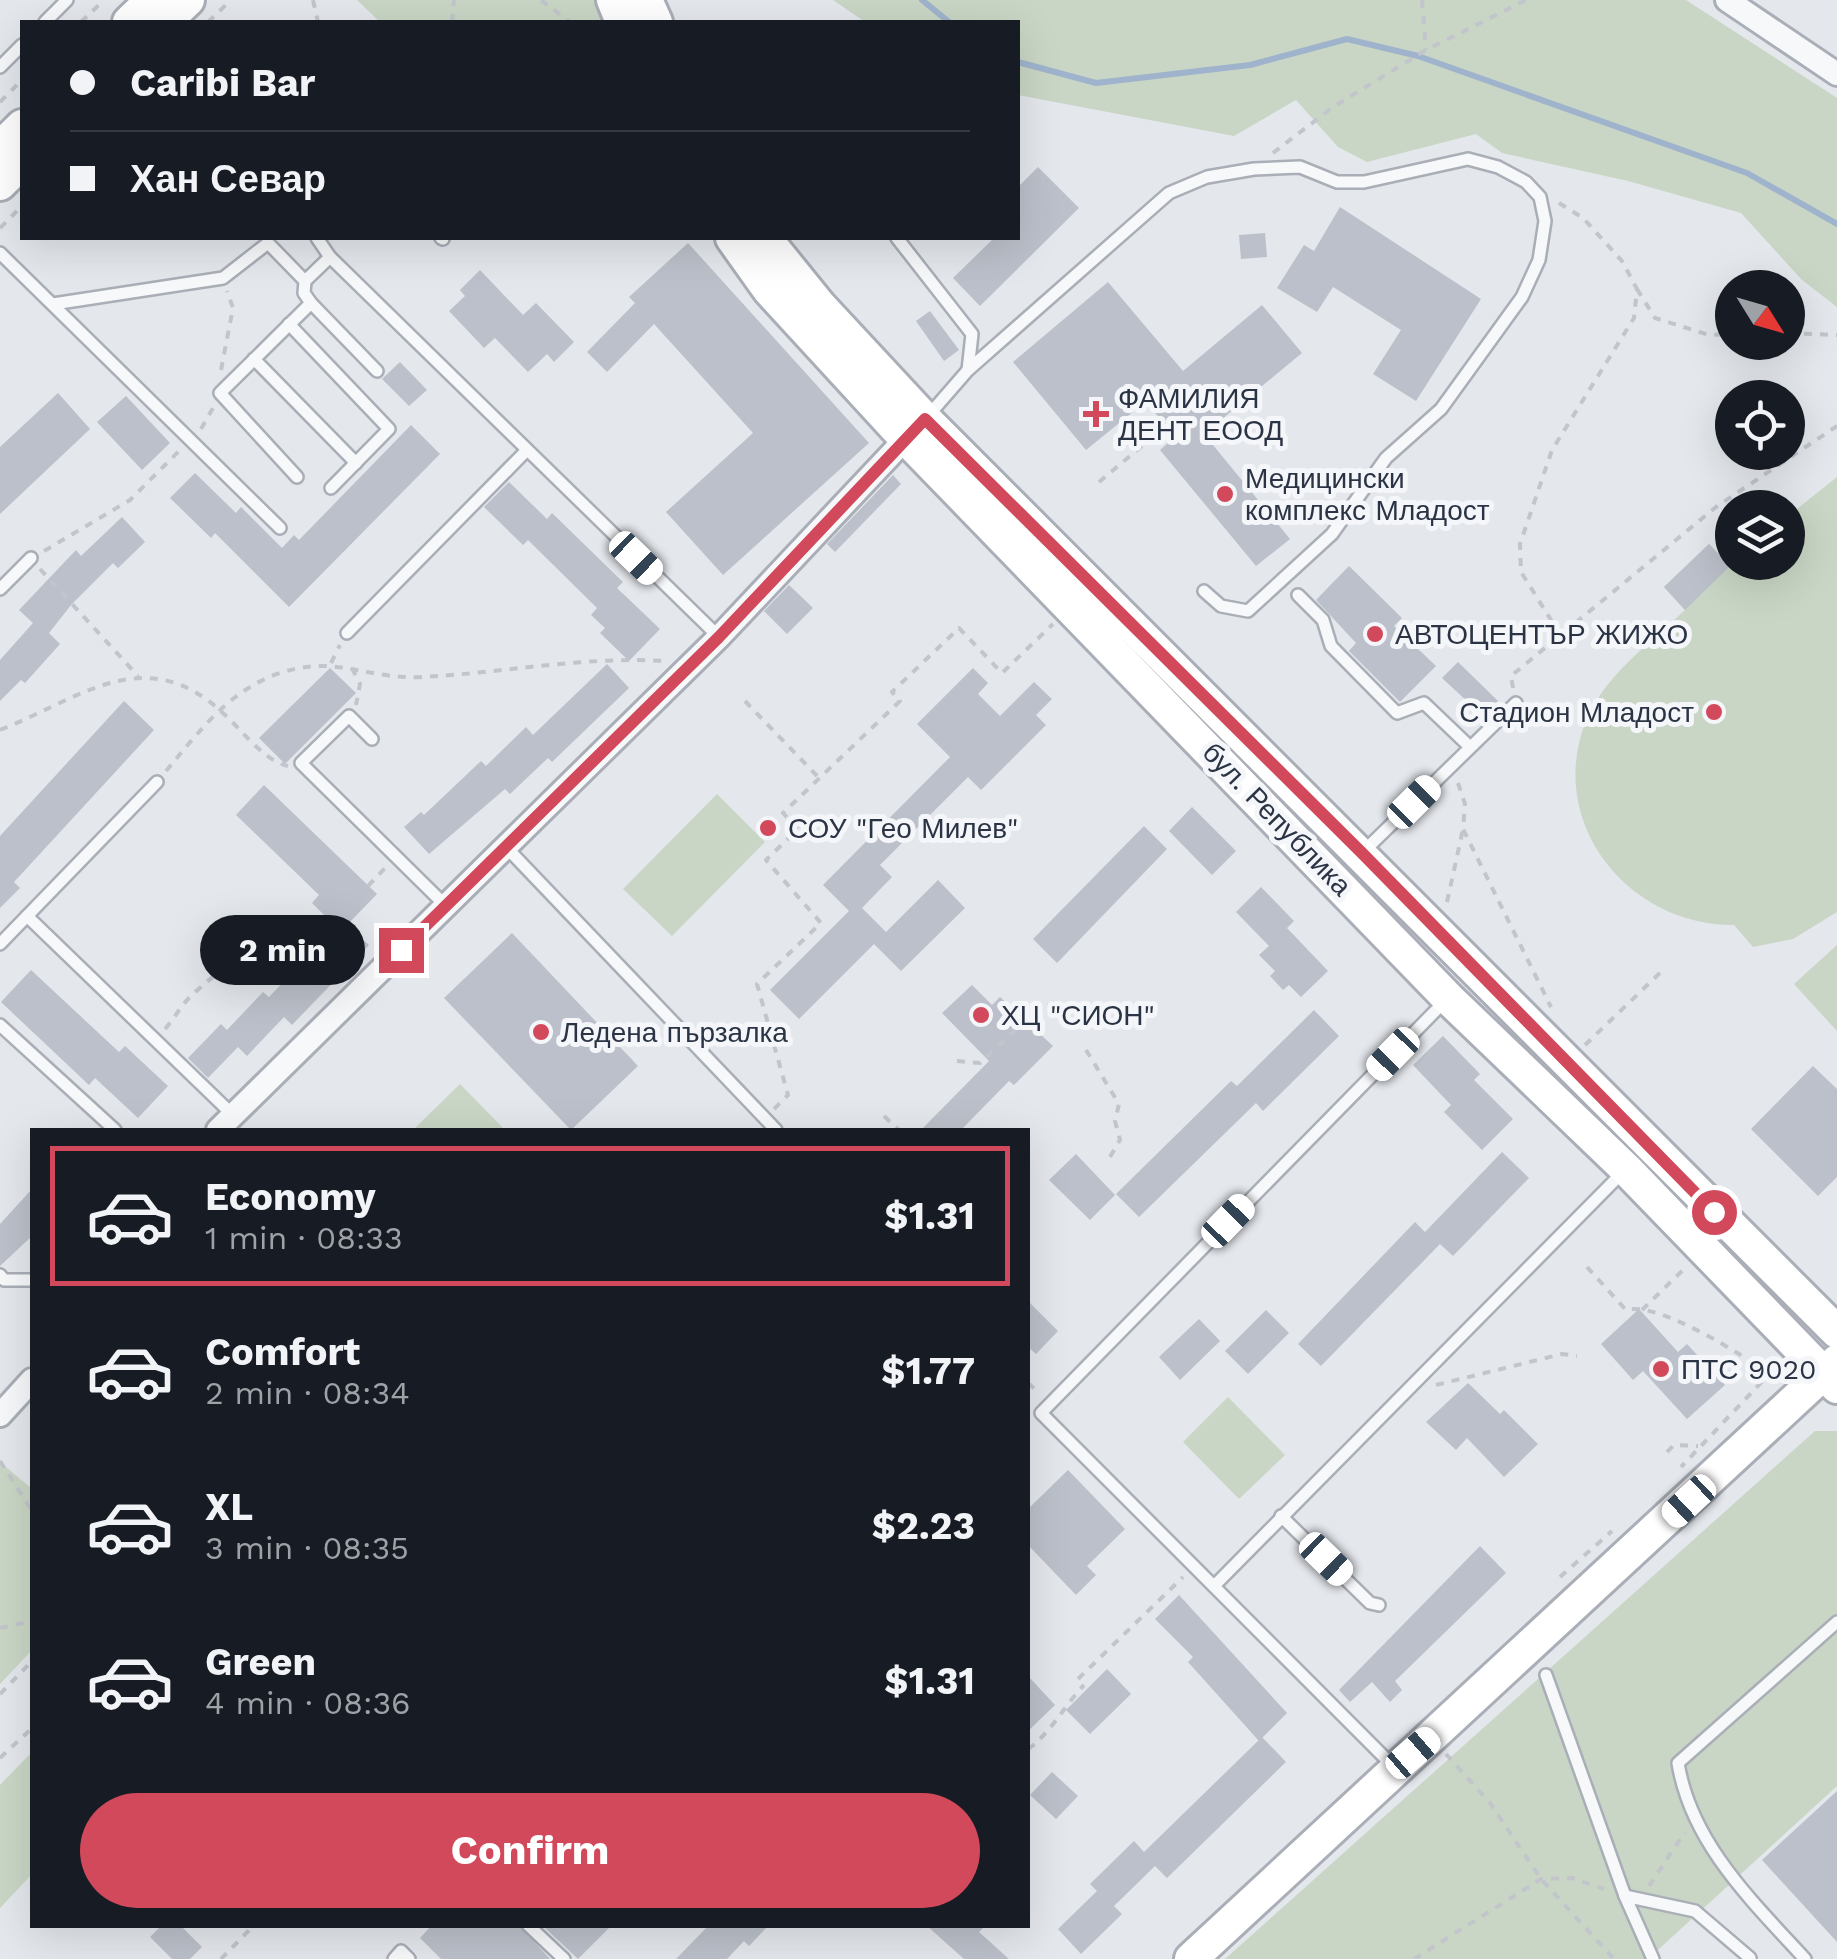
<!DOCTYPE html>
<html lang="en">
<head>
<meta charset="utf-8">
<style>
  :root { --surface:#171b24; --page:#20242c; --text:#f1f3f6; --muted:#9ea1a6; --line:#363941; --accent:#d1495b }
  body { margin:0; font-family:"Work Sans",sans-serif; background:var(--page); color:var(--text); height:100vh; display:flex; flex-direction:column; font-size:38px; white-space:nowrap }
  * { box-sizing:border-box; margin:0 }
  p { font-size:32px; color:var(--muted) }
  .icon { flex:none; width:55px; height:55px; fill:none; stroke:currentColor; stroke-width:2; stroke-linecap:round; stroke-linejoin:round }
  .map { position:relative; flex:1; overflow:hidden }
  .drawer { position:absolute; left:30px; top:1128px; width:1000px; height:800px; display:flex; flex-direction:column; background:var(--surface); border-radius:0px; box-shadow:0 10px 40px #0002 }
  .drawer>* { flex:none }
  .banner { position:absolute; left:20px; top:20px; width:1000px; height:220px; border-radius:0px; box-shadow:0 10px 40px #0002; display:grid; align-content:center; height:220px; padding:0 50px; background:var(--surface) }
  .needle { width:65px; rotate:127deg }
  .fabs { position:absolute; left:1715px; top:270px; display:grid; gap:20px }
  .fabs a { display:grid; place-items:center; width:90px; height:90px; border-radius:50%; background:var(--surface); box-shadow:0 10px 40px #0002; font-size:50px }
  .end { position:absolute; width:45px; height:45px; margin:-22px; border:12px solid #d1495b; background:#fff; box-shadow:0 0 0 5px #fff }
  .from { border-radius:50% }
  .bubble { position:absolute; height:70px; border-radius:35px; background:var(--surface); box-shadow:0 10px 40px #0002; font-size:32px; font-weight:700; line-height:70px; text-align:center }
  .car { position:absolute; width:30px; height:60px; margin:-30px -15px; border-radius:12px; box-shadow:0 0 8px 2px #0007; background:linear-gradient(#fff 24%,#345 0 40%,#fff 0 76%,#345 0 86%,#fff 0) }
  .banner b { display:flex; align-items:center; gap:35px; height:95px; font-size:38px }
  .banner b+b { border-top:2px solid var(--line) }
  .banner i { width:25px; height:25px; background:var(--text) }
  ul { padding:18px 0 0; list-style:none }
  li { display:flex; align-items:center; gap:30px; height:140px; margin:0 20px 15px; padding:0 30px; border:5px solid transparent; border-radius:0px }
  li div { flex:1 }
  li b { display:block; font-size:38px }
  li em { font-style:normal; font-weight:700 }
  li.on { border-color:var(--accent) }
  li>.icon { width:90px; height:90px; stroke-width:1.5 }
  .cta { display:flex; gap:20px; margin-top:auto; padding:20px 50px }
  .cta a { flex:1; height:115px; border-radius:60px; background:var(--accent); color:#fff; font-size:40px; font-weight:700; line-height:115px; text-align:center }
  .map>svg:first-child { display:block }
  .green { fill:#c9d6c5 }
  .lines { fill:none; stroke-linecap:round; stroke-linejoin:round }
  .stream { stroke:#9fb4cc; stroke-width:6 }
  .building { fill:#bbc0ca }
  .lane-casing { stroke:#a9aeb7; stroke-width:16 }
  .street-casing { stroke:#a9aeb7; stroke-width:28 }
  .secondary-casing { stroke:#a9aeb7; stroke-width:38 }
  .path { stroke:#c2c5cb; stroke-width:4; stroke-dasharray:8 8; stroke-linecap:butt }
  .lane { stroke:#f7f8fa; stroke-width:11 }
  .street { stroke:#f7f8fa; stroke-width:22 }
  .secondary { stroke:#fff; stroke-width:32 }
  .route { stroke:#d1495b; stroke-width:12 }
  .poi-dot { fill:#d1495b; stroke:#f4f6f9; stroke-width:4 }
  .labels { text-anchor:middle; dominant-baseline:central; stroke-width:10; stroke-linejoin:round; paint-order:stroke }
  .poi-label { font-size:28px; fill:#2b3445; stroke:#f4f6f9; text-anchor:start }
  .street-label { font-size:28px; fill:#2b3445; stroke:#f4f6f9 }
</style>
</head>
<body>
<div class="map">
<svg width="1837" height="1959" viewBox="0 0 1837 1959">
  <rect width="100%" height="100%" fill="#e4e7ec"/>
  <g class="green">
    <polygon points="357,0 646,0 656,22 380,22"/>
    <polygon points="833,0 1686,0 1837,98 1837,307 1802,280 1741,213 1628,181 1502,153 1476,134 1367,162 1338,147 1296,100 1234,136 1018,95 1018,22 865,22"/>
    <path d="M1837 477V912L1793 939 1753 947 1734 925C1631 926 1548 827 1584 726 1602 677 1649 644 1685 610L1664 587 1709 544 1730 566 1788 562V516Z"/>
    <polygon points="717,794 765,842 672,936 623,889"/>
    <polygon points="1837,945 1837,1031 1794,984"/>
    <polygon points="460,1084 505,1130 413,1130"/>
    <polygon points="1228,1397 1285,1455 1239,1499 1183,1442"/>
    <polygon points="1815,1431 1837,1431 1837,1786 1648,1959 1225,1959"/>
    <polygon points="0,1462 32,1489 32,1650 0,1684"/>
    <polygon points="32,1752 32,1874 0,1908 0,1785"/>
  </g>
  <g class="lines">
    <g class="stream">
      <polyline points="922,0 949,22"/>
      <polyline points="1018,62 1096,83 1250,65 1347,39 1418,56 1747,173 1837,224"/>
    </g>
  </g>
  <g class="building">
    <polygon points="1038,167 1079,208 980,306 953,278 994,238 1018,238 1018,187"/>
    <polygon points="1340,207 1481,299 1416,401 1373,374 1401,330 1333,287 1317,312 1277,288 1304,245 1314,251"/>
    <polygon points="1265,233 1267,257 1241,259 1239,235"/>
    <polygon points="688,243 869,443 723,575 666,512 753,433 654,324 607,372 587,352 635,303 629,297"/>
    <polygon points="480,270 523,315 536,303 574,342 554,362 547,354 528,372 495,338 484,348 449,311 465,296 460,290"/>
    <polygon points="1108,282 1183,371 1262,305 1302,353 1204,434 1290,539 1256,566 1160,450 1176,436 1145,402 1086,450 1013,362"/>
    <polygon points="930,311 959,350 944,361 916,321"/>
    <polygon points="400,362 427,390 409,406 382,379"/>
    <polygon points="58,393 90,429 0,514 0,447"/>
    <polygon points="126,396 170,443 142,470 97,422"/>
    <polygon points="411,425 440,454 289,607 215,533 211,538 170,498 195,473 236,513 241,507 282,548 294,535 299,540"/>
    <polygon points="893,475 901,484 835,552 827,544"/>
    <polygon points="509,482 547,519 552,513 623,582 617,588 660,629 629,661 600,633 605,628 591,615 597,608 528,540 523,545 484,507"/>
    <polygon points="122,517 145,542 118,568 113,563 71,605 49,633 60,644 25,683 21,680 0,701 0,660 33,623 19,610 76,550 81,556"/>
    <polygon points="1709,544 1730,566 1685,610 1664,587"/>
    <polygon points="1349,566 1402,618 1394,626 1436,666 1400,702 1349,651 1356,643 1316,600"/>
    <polygon points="789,585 813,608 787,634 764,611"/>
    <polygon points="1458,662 1498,701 1483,716 1442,678"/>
    <polygon points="607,664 629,688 552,762 548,758 510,794 505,789 429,854 404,827 421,812 424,815 481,761 486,766 526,727 533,735"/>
    <polygon points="330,668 356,693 285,764 259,738"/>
    <polygon points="973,668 988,683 978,694 1000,716 1034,682 1052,699 1036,715 1046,725 981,790 968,777 880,865 892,877 862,908 886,932 938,880 965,908 901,971 874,944 799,1019 770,990 849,911 823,885 950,757 917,724"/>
    <polygon points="124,701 154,730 14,882 20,888 0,908 0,836"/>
    <polygon points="264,785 377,894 347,925 369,945 292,1025 284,1017 247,1056 238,1047 208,1078 188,1058 221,1024 227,1030 263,992 269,997 336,927 312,903 319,895 236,815"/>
    <polygon points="1192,807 1236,851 1212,875 1169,831"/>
    <polygon points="1144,826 1167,849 1057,963 1033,939"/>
    <polygon points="1261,887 1294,921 1287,928 1328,971 1301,997 1289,985 1283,990 1270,976 1275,971 1259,955 1269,946 1236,912"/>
    <polygon points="512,933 638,1066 571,1130 444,998"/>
    <polygon points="31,970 119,1052 125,1046 168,1086 138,1118 95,1078 89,1085 1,1002"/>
    <polygon points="972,985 992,1005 1000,997 1053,1046 1014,1085 1009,1081 961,1130 921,1130 989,1061 942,1013"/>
    <polygon points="1314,1010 1339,1036 1263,1111 1256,1103 1139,1217 1116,1194 1231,1081 1237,1086"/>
    <polygon points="1443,1036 1480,1074 1474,1080 1513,1119 1482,1150 1444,1112 1451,1105 1413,1065"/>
    <polygon points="1813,1066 1837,1089 1837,1177 1818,1196 1751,1129"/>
    <polygon points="1502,1152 1529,1178 1453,1256 1440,1244 1321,1366 1298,1344 1415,1222 1425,1232"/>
    <polygon points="1076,1154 1115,1195 1090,1220 1049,1180"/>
    <polygon points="32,1189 32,1236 0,1266 0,1224"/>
    <polygon points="1028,1301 1058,1331 1036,1354 1028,1347"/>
    <polygon points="1639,1309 1678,1352 1687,1344 1725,1385 1687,1419 1643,1371 1633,1380 1601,1344"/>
    <polygon points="1266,1310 1289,1333 1248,1374 1225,1351"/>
    <polygon points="1199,1319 1220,1341 1180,1380 1159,1357"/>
    <polygon points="1468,1383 1500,1414 1504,1410 1538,1444 1504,1477 1467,1438 1456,1450 1426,1422"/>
    <polygon points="1068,1470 1125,1529 1087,1566 1096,1575 1076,1595 1028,1545 1028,1509"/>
    <polygon points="1480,1546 1506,1573 1395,1681 1402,1690 1390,1702 1372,1682 1350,1702 1339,1690"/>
    <polygon points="1179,1595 1287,1713 1259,1741 1188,1662 1193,1657 1155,1619"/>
    <polygon points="1107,1669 1131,1694 1090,1734 1066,1710"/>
    <polygon points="1028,1676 1055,1705 1028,1731"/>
    <polygon points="1262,1737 1286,1762 1167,1878 1155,1866 1114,1906 1122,1914 1081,1954 1058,1929 1097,1891 1090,1884 1134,1841 1144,1852"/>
    <polygon points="1052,1772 1078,1796 1056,1819 1030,1795"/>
    <polygon points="1837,1791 1837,1942 1762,1860"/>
    <polygon points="162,1925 180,1925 202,1947 190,1959 172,1959 150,1937"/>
    <polygon points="432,1925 519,1925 550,1959 441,1959 420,1938"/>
    <polygon points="542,1925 612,1925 578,1959"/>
    <polygon points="709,1925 769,1925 749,1946 744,1941 727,1959 676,1959"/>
    <polygon points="926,1925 986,1925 979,1932 1009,1959 964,1959"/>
  </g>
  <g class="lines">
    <defs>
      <g id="lane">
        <polyline points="45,22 67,0"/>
        <polyline points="0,67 22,45"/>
        <polyline points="317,238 330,257 719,637"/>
        <polyline points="441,238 443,239"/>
        <polyline points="897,238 972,334 968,370"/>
        <polyline points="0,253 280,528"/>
        <polyline points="305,281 330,257"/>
        <polyline points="53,304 223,278 268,243 305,281 304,293 311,303 377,371"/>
        <polyline points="289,324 389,429 331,488"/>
        <polyline points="254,359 356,463"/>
        <polyline points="928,416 968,370 1169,193 1207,177 1254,169 1300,167 1337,182 1364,182 1468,159 1498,167 1526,182 1540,197 1545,221 1539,260 1522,297 1441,409 1386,458 1332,534 1248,611 1221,606 1204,591"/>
        <polyline points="297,477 220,393 311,303"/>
        <polyline points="0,589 31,558"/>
        <polyline points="1298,595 1323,620 1331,646 1397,713 1424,703 1469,746"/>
        <polyline points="347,633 525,452"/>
        <polyline points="372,739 349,716 301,763 446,906"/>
        <polyline points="506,847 776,1130"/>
        <polyline points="1362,853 1516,703"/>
        <polyline points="27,916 233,1115"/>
        <polyline points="0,944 157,782"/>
        <polyline points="0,1025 115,1130"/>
        <polyline points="0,1275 4,1280 32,1280"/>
        <polyline points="1281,1516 1370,1603 1379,1605"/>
        <polyline points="1214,1586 1622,1173"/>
        <polyline points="1546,1675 1625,1896 1653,1959"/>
        <polyline points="1393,1766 1041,1413 1445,1001"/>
        <polyline points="1625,1896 1695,1911 1750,1958"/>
        <polyline points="528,1925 564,1959"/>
        <polyline points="394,1959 401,1951 409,1959"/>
        <path d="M1805 1959C1752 1901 1691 1843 1678 1763L1837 1622"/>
      </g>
      <g id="street">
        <polyline points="1727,0 1837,74"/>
        <polyline points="218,1130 719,637 913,431"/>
        <polyline points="0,1415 32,1380"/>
      </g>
      <g id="secondary">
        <polyline points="613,0 622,22"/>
        <polyline points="646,0 656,22"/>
        <polyline points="129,22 152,0"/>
        <polyline points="165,22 188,0"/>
        <polyline points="0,148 22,126"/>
        <polyline points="0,184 22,162"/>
        <polyline points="732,238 769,290 893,425 1448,998 1626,1169 1837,1387"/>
        <polyline points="765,238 820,306 925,419 1837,1332"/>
        <polyline points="1191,1959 1837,1361"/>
      </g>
    </defs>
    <use href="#lane" class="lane-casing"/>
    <use href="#street" class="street-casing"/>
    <use href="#secondary" class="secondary-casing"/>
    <g class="path">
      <polyline points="313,0 318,22"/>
      <polyline points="541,0 570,22"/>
      <polyline points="1422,0 1426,50"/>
      <polyline points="81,22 104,0"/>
      <polyline points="208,22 231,0"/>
      <polyline points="452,22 454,0"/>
      <polyline points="0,102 22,80"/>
      <polyline points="1273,153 1333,107 1426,50 1526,0"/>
      <polyline points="1559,203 1583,218 1622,261 1637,289 1634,318 1552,450 1520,544 1521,572 1561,636"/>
      <polyline points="0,228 22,206"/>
      <polyline points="1637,289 1655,318 1709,335 1732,334"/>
      <polyline points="1788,333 1837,335"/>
      <polyline points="221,370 233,308 227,291"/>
      <polyline points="201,429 213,408"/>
      <polyline points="1099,482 1167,425"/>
      <polyline points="44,551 130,500 180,450"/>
      <polyline points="40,569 138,676"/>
      <polyline points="331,663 340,645"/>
      <polyline points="352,668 360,684 356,705"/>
      <polyline points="1513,688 1511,676 1716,507 1837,426"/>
      <polyline points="745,701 818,777"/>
      <path d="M0 730C81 698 146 640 224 714 243 731 264 761 288 766"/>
      <path d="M166 771C199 732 229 690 280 673 337 654 367 680 422 677 503 673 582 656 664 661"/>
      <polyline points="1458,783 1465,804 1463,829 1551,1007"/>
      <polyline points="368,886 386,867"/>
      <polyline points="1447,902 1463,829"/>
      <path d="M165 1029C174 1019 180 1007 189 998 227 961 284 925 337 918"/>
      <polyline points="1585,1045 1664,969"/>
      <polyline points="1086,1050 1119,1104 1115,1121 1120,1140 1107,1162"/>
      <polyline points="957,1061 980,1063 1031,1015 1059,1000"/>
      <polyline points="774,1109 788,1095 757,984 821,923 766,860 798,829 783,813 900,701 892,692 959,628 1002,673 1053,624"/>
      <polyline points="884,1116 899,1130"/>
      <path d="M1587 1267 1626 1310C1657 1301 1739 1353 1767 1372L1774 1369 1681 1467"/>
      <polyline points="1642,1310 1685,1268"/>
      <polyline points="1028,1383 1039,1393"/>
      <polyline points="1436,1385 1562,1354 1577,1356"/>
      <polyline points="1667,1452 1674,1445 1698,1446"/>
      <polyline points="0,1461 32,1511"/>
      <polyline points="1560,1577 1612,1531"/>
      <polyline points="0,1628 32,1621"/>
      <polyline points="1078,1679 1183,1577"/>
      <polyline points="0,1694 32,1661"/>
      <path d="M1028 1749C1049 1735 1065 1705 1084 1685"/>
      <polyline points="1446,1754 1490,1803 1541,1879 1614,1959"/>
      <polyline points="0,1758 30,1730"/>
      <polyline points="1649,1886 1685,1832"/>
      <polyline points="221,1959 254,1925"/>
      <polyline points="1414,1959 1541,1879 1572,1878 1604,1889"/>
    </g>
    <use href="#lane" class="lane"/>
    <use href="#street" class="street"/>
    <use href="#secondary" class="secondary"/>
  </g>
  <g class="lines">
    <polyline class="route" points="401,950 719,637 925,419 1362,853 1714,1212"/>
  </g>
  <g class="poi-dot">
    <path d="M1091 399h10v10h10v10h-10v10h-10v-10h-10v-10h10z"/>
    <circle cx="1225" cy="494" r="10"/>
    <circle cx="1375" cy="634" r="10"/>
    <circle cx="1714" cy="712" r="10"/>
    <circle cx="768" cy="828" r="10"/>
    <circle cx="981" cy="1015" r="10"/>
    <circle cx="541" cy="1032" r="10"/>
    <circle cx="1661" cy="1369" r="10"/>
  </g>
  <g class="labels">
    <g class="poi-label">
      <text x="1118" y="398">ФАМИЛИЯ<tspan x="1118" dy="32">ДЕНТ ЕООД</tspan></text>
      <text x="1245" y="478">Медицински<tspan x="1245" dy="32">комплекс Младост</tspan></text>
      <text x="1395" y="634">АВТОЦЕНТЪР ЖИЖО</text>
      <text x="1694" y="712" text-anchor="end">Стадион Младост</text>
      <text x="788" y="828">СОУ "Гео Милев"</text>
      <text x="1001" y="1015">ХЦ "СИОН"</text>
      <text x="561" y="1032">Ледена пързалка</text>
      <text x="1681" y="1369">ПТС 9020</text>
    </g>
    <g class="street-label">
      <text transform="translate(1277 819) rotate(46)">бул. Република</text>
    </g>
  </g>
</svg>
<div class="fabs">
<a><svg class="needle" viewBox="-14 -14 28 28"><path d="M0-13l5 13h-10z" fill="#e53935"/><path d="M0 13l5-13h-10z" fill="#9ea1a6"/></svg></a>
<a><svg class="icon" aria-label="locate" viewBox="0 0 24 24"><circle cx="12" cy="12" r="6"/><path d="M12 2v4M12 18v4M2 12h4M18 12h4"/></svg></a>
<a><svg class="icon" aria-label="layers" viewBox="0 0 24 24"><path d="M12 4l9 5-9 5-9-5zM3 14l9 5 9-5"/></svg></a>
</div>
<i class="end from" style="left:1714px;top:1212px"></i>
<i class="end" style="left:401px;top:950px"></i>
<div class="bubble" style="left:200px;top:915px;width:165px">2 min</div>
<i class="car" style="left:636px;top:558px;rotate:134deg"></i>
<i class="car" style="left:1414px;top:802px;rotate:45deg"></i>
<i class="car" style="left:1393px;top:1054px;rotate:224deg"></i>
<i class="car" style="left:1228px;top:1221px;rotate:44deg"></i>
<i class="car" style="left:1689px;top:1501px;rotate:227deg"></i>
<i class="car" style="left:1326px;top:1559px;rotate:134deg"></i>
<i class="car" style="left:1413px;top:1753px;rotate:49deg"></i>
<div class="banner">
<b><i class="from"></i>Caribi Bar</b>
<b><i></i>Хан Севар</b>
</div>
<section class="drawer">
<ul>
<li class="on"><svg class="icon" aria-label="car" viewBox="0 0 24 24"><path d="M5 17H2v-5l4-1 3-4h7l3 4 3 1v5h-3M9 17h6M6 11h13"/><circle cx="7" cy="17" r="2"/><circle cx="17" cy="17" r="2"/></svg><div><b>Economy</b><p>1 min · 08:33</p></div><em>$1.31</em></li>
<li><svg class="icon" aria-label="car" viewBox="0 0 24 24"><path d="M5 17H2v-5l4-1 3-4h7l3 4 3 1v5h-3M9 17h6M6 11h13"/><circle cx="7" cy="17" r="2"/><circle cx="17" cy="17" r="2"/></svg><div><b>Comfort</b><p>2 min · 08:34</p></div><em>$1.77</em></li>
<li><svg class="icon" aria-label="car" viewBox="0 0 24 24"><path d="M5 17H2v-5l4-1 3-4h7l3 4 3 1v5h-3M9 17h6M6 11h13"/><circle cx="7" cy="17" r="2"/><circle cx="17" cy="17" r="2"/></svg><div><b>XL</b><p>3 min · 08:35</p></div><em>$2.23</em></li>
<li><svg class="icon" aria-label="car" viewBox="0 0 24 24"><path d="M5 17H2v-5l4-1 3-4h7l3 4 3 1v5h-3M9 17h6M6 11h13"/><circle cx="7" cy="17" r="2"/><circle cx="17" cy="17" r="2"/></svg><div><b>Green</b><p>4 min · 08:36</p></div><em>$1.31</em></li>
</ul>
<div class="cta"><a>Confirm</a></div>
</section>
</div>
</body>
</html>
